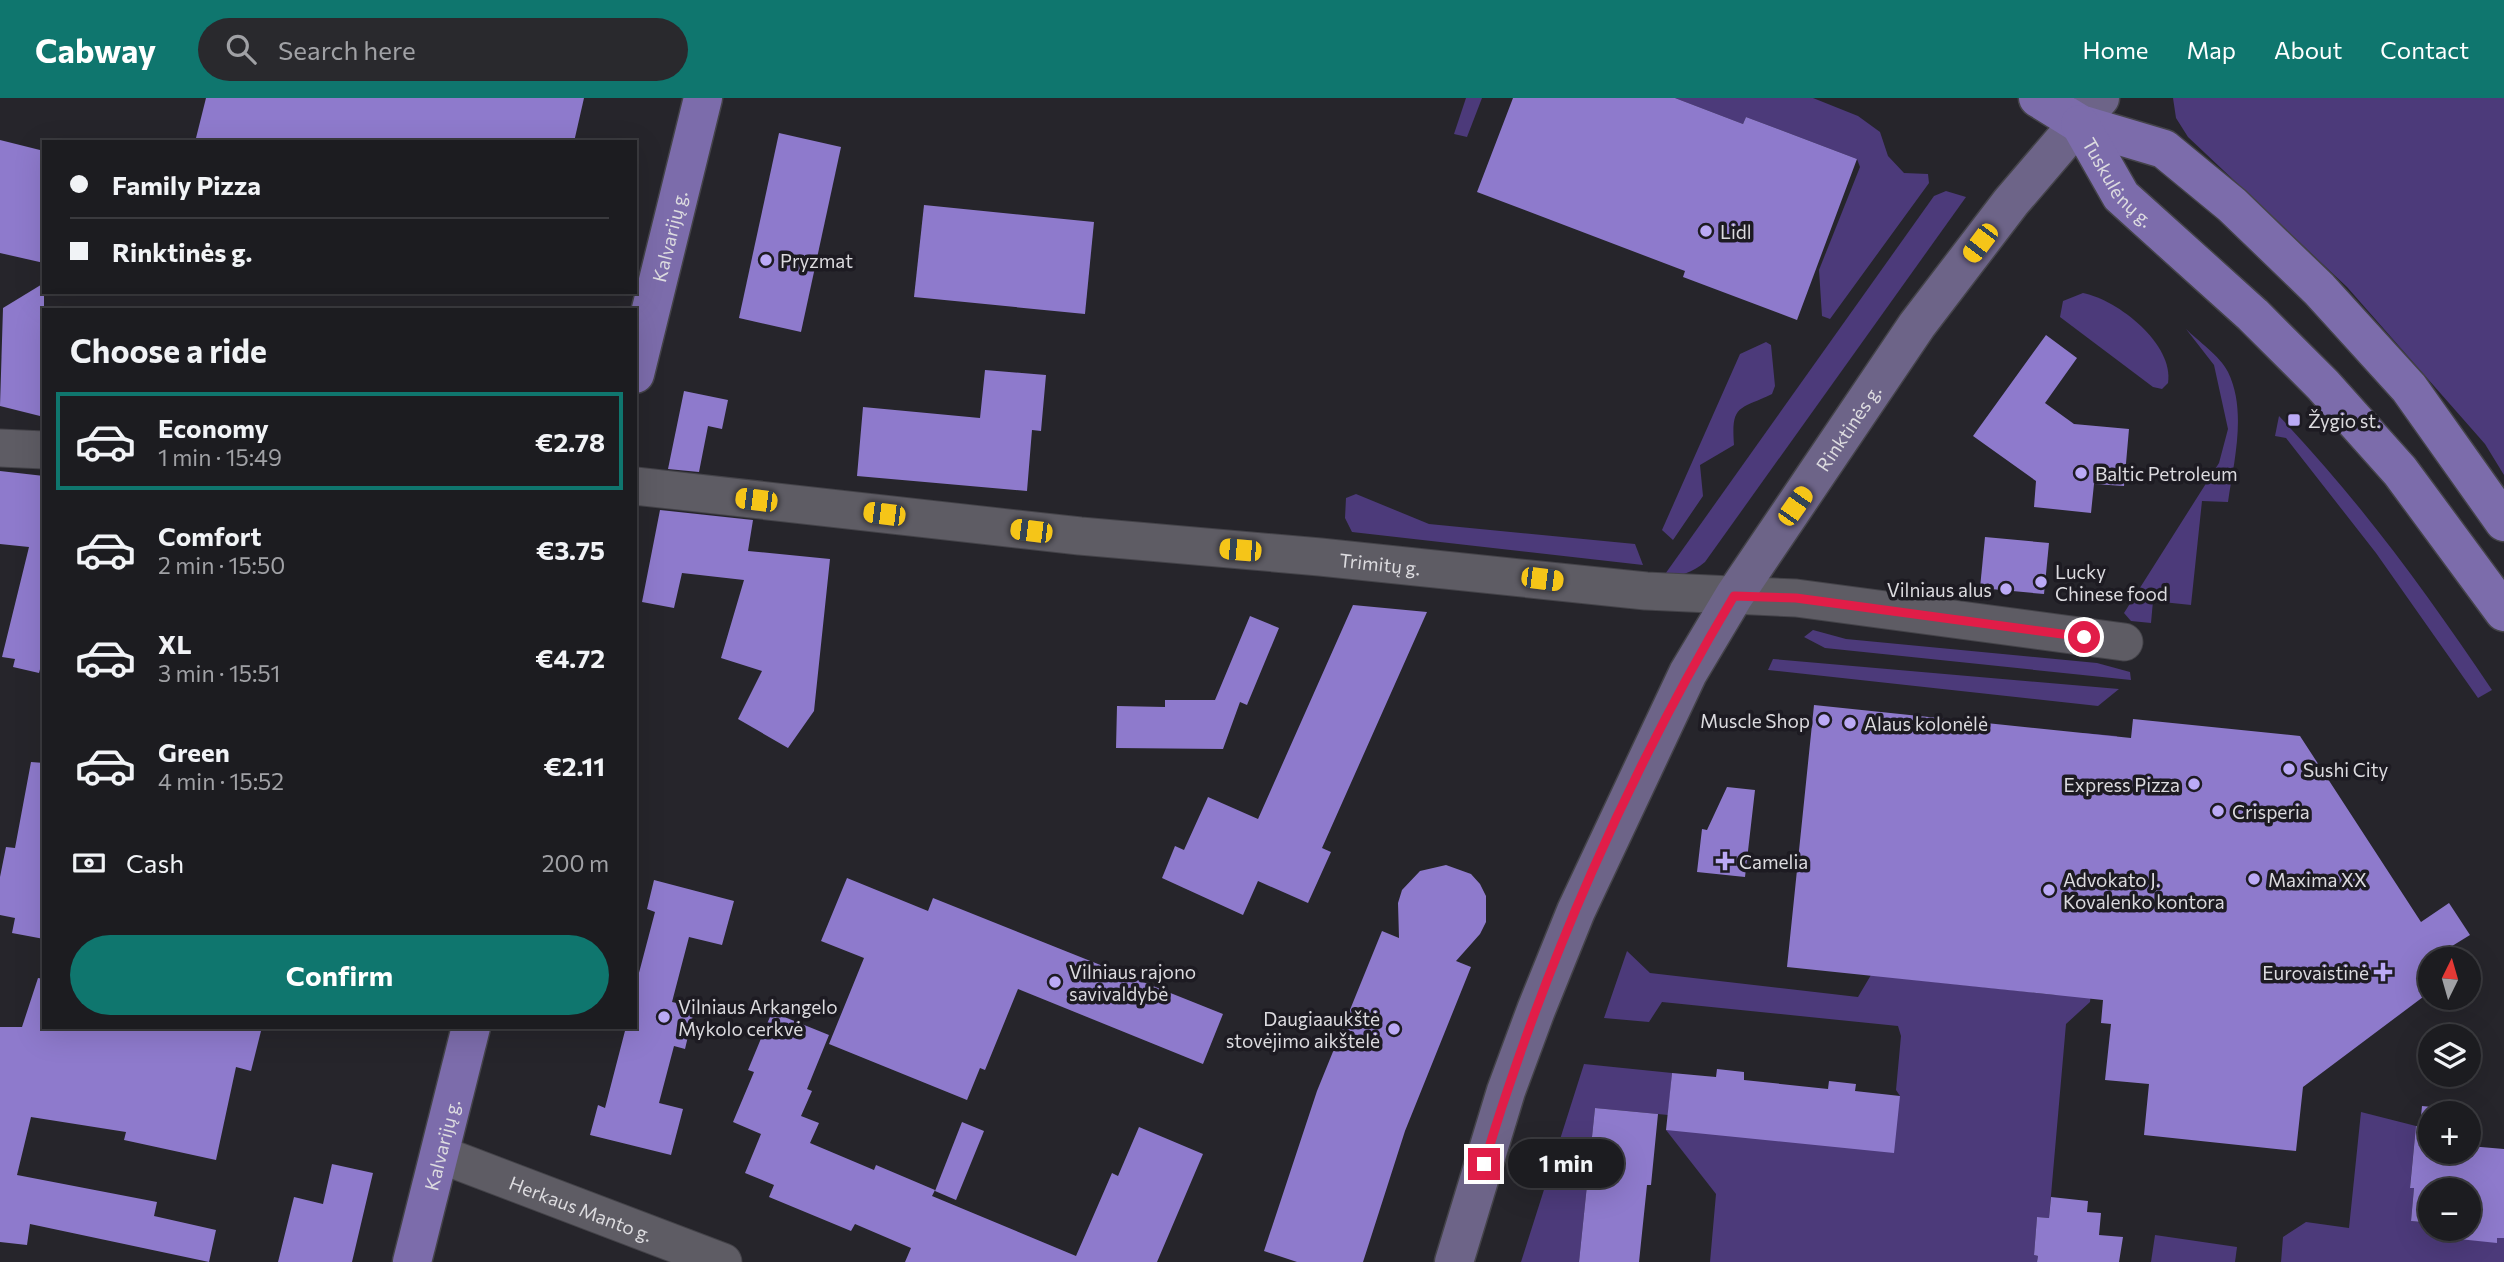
<!DOCTYPE html>
<html lang="en">
<head>
<meta charset="utf-8">
<style>
  :root { --surface:#1c1c20; --page:#29292d; --text:#f1f3f6; --muted:#a0a1a5; --line:#3a3a3e; --accent:#0f766e }
  body { margin:0; font-family:Commissioner,sans-serif; background:var(--page); color:var(--text); height:100vh; display:flex; flex-direction:column; font-size:26px; white-space:nowrap }
  * { box-sizing:border-box; margin:0 }
  p { font-size:23px; color:var(--muted) }
  .icon { flex:none; width:38px; height:38px; fill:none; stroke:currentColor; stroke-width:2; stroke-linecap:round; stroke-linejoin:round }
  .map { position:relative; flex:1; overflow:hidden }
  .drawer { position:absolute; left:42px; top:210px; width:595px; height:721px; display:flex; flex-direction:column; background:var(--surface); border-radius:0px; box-shadow:0 7px 28px #0002,0 0 0 2px var(--line) }
  .drawer>* { flex:none }
  .guide { position:absolute; left:42px; top:42px; width:595px; height:154px; border-radius:0px; box-shadow:0 7px 28px #0002,0 0 0 2px var(--line); display:grid; align-content:center; height:154px; padding:0 28px; background:var(--surface) }
  .needle { width:46px; rotate:5deg }
  .fabs { position:absolute; left:2418px; top:849px; display:grid; gap:14px }
  .fabs a { display:grid; place-items:center; width:63px; height:63px; border-radius:50%; background:var(--surface); box-shadow:0 7px 28px #0002,0 0 0 2px var(--line); font-size:35px }
  .end { position:absolute; width:32px; height:32px; margin:-16px; border:9px solid #e11d48; background:#fff; box-shadow:0 0 0 4px #fff }
  .from { border-radius:50% }
  .bubble { position:absolute; height:49px; border-radius:24px; background:var(--surface); box-shadow:0 7px 28px #0002,0 0 0 2px var(--line); font-size:23px; font-weight:700; line-height:49px; text-align:center }
  .car { position:absolute; width:21px; height:42px; margin:-21px -10px; border-radius:9px; box-shadow:0 0 5px 2px #0007; background:linear-gradient(#f5c518 24%,#345 0 40%,#f5c518 0 76%,#345 0 86%,#f5c518 0) }
  .guide b { display:flex; align-items:center; gap:24px; height:66px; font-size:26px }
  .guide b+b { border-top:2px solid var(--line) }
  .guide i { width:18px; height:18px; background:var(--text) }
  ul { padding:0; list-style:none }
  li { display:flex; align-items:center; gap:21px; height:98px; margin:0 14px 10px; padding:0 14px; border:4px solid transparent; border-radius:0px }
  li div { flex:1 }
  li b { display:block; font-size:26px }
  li em { font-style:normal; font-weight:700 }
  li.active { border-color:var(--accent) }
  li>.icon { width:63px; height:63px; stroke-width:1.5 }
  h2 { padding:0 28px; font-size:32px; line-height:84px }
  .pay { display:flex; align-items:center; gap:18px; height:77px; padding:0 28px; font-size:26px }
  .pay p { margin-inline-start:auto }
  .button { display:flex; gap:14px; margin-top:auto; padding:14px 28px }
  .button a { flex:1; height:80px; border-radius:42px; background:var(--accent); color:#fff; font-size:28px; font-weight:700; line-height:80px; text-align:center }
  header { display:flex; align-items:center; gap:42px; box-sizing:border-box; height:98px; padding:0 35px; background:var(--accent); color:#fff }
  header strong { font-size:33px }
  nav { display:flex; gap:38px; margin-inline-start:auto; font-size:24px }
  .search { width:490px; height:63px; background:var(--page); display:flex; align-items:center; gap:18px; box-sizing:border-box; padding:0 24px; border-radius:38px; color:var(--muted); font-size:26px }
  .map>svg:first-child { display:block }
  .green { fill:#4c3a7a }
  .building { fill:#8e7acc }
  .lines { fill:none; stroke-linecap:round; stroke-linejoin:round }
  .street-casing { stroke:#444349; stroke-width:39 }
  .secondary-casing { stroke:#444349; stroke-width:41 }
  .primary-casing { stroke:#444349; stroke-width:41 }
  .street { stroke:#5e5c64; stroke-width:37 }
  .secondary { stroke:#6d6488; stroke-width:38 }
  .primary { stroke:#7c6cab; stroke-width:38 }
  .route { stroke:#e11d48; stroke-width:9 }
  .poi-dot { fill:#bbaaf6; stroke:#1d1b22; stroke-width:2.5 }
  .labels { text-anchor:middle; dominant-baseline:central; stroke-width:7; stroke-linejoin:round; paint-order:stroke }
  .street-label { font-size:19px; fill:#dcdbdf; stroke:#1d1b22 }
  .poi-label { font-size:19px; fill:#dcdbdf; stroke:#1d1b22; text-anchor:start }
</style>
</head>
<body>
<header>
<strong>Cabway</strong>
<div class="search"><svg class="icon" aria-label="search" viewBox="0 0 24 24"><circle cx="10" cy="10" r="6"/><path d="M15 15l6 6"/></svg>Search here</div>
<nav><a>Home</a><a>Map</a><a>About</a><a>Contact</a></nav>
</header>
<div class="map">
<svg width="2504" height="1164" viewBox="0 0 2504 1164">
  <rect width="100%" height="100%" fill="#26252b"/>
  <g class="green">
    <polygon points="1466,0 1482,0 1467,39 1454,36"/>
    <polygon points="1675,0 1813,0 1858,18 1880,34 1888,58 1904,75 1928,76 1929,85 1830,221 1822,218 1819,172 1860,69 1857,61 1746,19 1743,26"/>
    <polygon points="2173,0 2504,0 2504,377 2485,346 2347,189 2188,39 2176,20"/>
    <path d="M1946 93 1966 99 1705 464C1692 475 1681 478 1663 479L1934 98Z"/>
    <path d="M2083 195C2118 202 2174 246 2168 285L2162 291 2153 289 2060 219 2063 203Z"/>
    <path d="M2186 231C2198 243 2220 258 2228 274 2247 313 2234 363 2228 404L2202 403 2191 507 2153 503 2151 525 2131 523 2124 515 2219 365 2228 331 2214 267Z"/>
    <path d="M1766 244 1771 247 1775 288 1772 296C1739 312 1731 306 1734 347L1700 367 1703 398 1673 442 1662 432 1740 256Z"/>
    <path d="M2279 318C2359 402 2427 495 2492 592L2478 600 2376 455 2286 340 2275 338Z"/>
    <polygon points="1356,396 1429,426 1635,446 1643,467 1352,434 1345,420 1346,400"/>
    <polygon points="1813,532 1846,541 2097,565 2130,574 2131,582 1825,550 1804,539"/>
    <polygon points="1773,561 2119,591 2098,608 1768,572"/>
    <polygon points="2083,635 2117,638 2090,904 2066,926 2049,1120 2037,1119 2034,1157 2038,1158 2037,1164 1710,1164 1716,1096 1666,1032 1900,998 1896,992 1901,938 1898,928 1662,904 1649,924 1604,920 1627,853 1650,875 1858,899 1871,877 2056,897"/>
    <polygon points="1584,966 1672,975 1668,1017 1595,1010 1579,1164 1521,1164"/>
    <polygon points="2361,1014 2416,1028 2410,1089 2414,1090 2411,1123 2431,1125 2430,1138 2497,1144 2497,1140 2504,1140 2504,1164 2281,1164 2283,1139 2306,1124 2349,1130"/>
    <polygon points="2155,1137 2237,1149 2235,1164 2151,1164"/>
  </g>
  <g class="building">
    <polygon points="206,0 584,0 574,44 195,44"/>
    <polygon points="1513,0 1675,0 1743,26 1746,19 1857,61 1797,222 1683,179 1685,173 1477,94"/>
    <polygon points="779,35 841,49 801,234 739,220"/>
    <polygon points="0,42 44,53 44,165 0,155"/>
    <polygon points="924,107 1094,124 1085,216 914,199"/>
    <polygon points="44,185 44,319 0,308 3,210"/>
    <polygon points="2046,237 2077,260 2045,305 2074,326 2129,331 2124,388 2094,386 2091,415 2034,409 2036,383 1973,338"/>
    <polygon points="985,272 1046,277 1041,333 1032,332 1027,393 857,378 863,309 980,320"/>
    <polygon points="684,293 728,302 722,331 708,328 699,374 668,371"/>
    <polygon points="0,373 44,378 44,556 39,575 13,569 15,561 2,559 29,449 0,446"/>
    <polygon points="660,412 753,422 748,453 830,461 814,613 788,650 738,621 762,573 721,560 744,482 682,475 674,510 642,504"/>
    <polygon points="1985,439 2049,445 2044,496 1980,490"/>
    <polygon points="1353,507 1427,514 1322,750 1331,754 1308,805 1258,783 1243,817 1162,780 1175,748 1184,752 1208,699 1258,721"/>
    <polygon points="1250,518 1279,530 1247,607 1240,604 1223,651 1116,650 1117,608 1165,609 1165,602 1215,602"/>
    <polygon points="1814,607 2131,640 2133,621 2300,638 2421,824 2449,805 2470,837 2431,861 2431,893 2303,989 2296,1053 2144,1037 2149,986 2105,982 2111,926 2101,925 2103,902 1787,869"/>
    <polygon points="31,664 44,665 44,841 12,835 15,820 0,817 0,779 6,749 15,750"/>
    <polygon points="1727,689 1755,692 1745,779 1697,774 1702,731 1707,732"/>
    <polygon points="1446,767 1471,776 1480,786 1486,798 1486,824 1480,836 1456,863 1471,869 1405,1033 1363,1164 1297,1164 1264,1153 1317,993 1382,833 1399,840 1398,805 1402,792 1420,773"/>
    <polygon points="847,780 928,813 933,800 1223,916 1203,966 1018,891 985,972 980,970 967,1002 829,946 864,860 821,843"/>
    <polygon points="654,782 734,803 722,847 689,839 672,904 695,909 685,951 674,948 659,1005 683,1011 671,1057 590,1037 598,1007 605,1010 626,929 635,929 635,890 655,814 647,811"/>
    <polygon points="38,880 44,881 44,929 262,929 251,973 236,969 216,1062 124,1042 126,1034 31,1019 17,1077 157,1104 154,1118 216,1132 209,1164 30,1126 27,1147 0,1144 0,929 22,929"/>
    <polygon points="772,914 829,937 807,991 812,993 801,1018 819,1025 810,1045 874,1072 876,1067 935,1092 932,1098 1076,1158 1112,1075 1118,1078 1139,1029 1203,1056 1157,1164 905,1164 911,1150 855,1126 851,1133 769,1099 774,1087 745,1075 761,1036 733,1024 754,974 748,972"/>
    <polygon points="1717,971 1744,974 1744,982 1828,991 1829,983 1856,986 1855,993 1900,998 1894,1055 1666,1032 1672,975 1716,979"/>
    <polygon points="2422,1008 2452,1011 2451,1015 2431,1015 2431,1054 2469,1054 2469,1048 2504,1051 2504,1140 2497,1140 2497,1145 2430,1138 2431,1128 2469,1130 2469,1092 2431,1092 2431,1125 2411,1123 2414,1090 2410,1090 2416,1028 2420,1028"/>
    <polygon points="1595,1010 1658,1016 1651,1087 1647,1087 1639,1164 1579,1164"/>
    <polygon points="962,1024 984,1033 956,1102 935,1093"/>
    <polygon points="332,1066 373,1075 352,1164 278,1164 294,1099 323,1106"/>
    <polygon points="2051,1099 2088,1103 2087,1114 2101,1115 2099,1137 2123,1139 2119,1164 2037,1164 2038,1158 2034,1157 2037,1119 2049,1120"/>
  </g>
  <g class="lines">
    <defs>
      <g id="street">
        <polyline points="0,350 44,352"/>
        <path id="s1" d="M635 388 1080 438 1320 459 1646 493 1796 500 2124 544"/>
        <path id="s2" d="M439 1056 723 1164"/>
      </g>
      <g id="secondary">
        <path id="s3" d="M1454 1164 1506 993 1536 912 1576 813 1688 575 1734 498 1917 227 2011 104 2100 0"/>
      </g>
      <g id="primary">
        <polyline points="2038,0 2080,26 2164,51 2232,107 2319,191 2409,290 2504,424"/>
        <path id="s4" d="M2080 26 2121 98 2253 217 2323 287 2400 373 2504 514"/>
        <path id="s5" d="M635 276 703 0"/>
        <path id="s6" d="M412 1164 471 929"/>
      </g>
    </defs>
    <use href="#street" class="street-casing"/>
    <use href="#secondary" class="secondary-casing"/>
    <use href="#primary" class="primary-casing"/>
    <use href="#street" class="street"/>
    <use href="#secondary" class="secondary"/>
    <use href="#primary" class="primary"/>
  </g>
  <g class="lines">
    <path class="route" d="M1484 1066C1543 870 1629 673 1734 498L1796 500 2084 539"/>
  </g>
  <g class="poi-dot">
    <circle cx="1706" cy="133" r="7"/>
    <circle cx="766" cy="162" r="7"/>
    <rect x="2287" y="315" width="14" height="14" rx="3.5"/>
    <circle cx="2081" cy="375" r="7"/>
    <circle cx="2041" cy="484" r="7"/>
    <circle cx="2006" cy="491" r="7"/>
    <circle cx="1824" cy="622" r="7"/>
    <circle cx="1850" cy="625" r="7"/>
    <circle cx="2289" cy="671" r="7"/>
    <circle cx="2194" cy="686" r="7"/>
    <circle cx="2218" cy="713" r="7"/>
    <path d="M1721.5 752.5h7v7h7v7h-7v7h-7v-7h-7v-7h7z"/>
    <circle cx="2254" cy="781" r="7"/>
    <circle cx="2049" cy="792" r="7"/>
    <path d="M2379.5 863.5h7v7h7v7h-7v7h-7v-7h-7v-7h7z"/>
    <circle cx="1055" cy="884" r="7"/>
    <circle cx="664" cy="919" r="7"/>
    <circle cx="1394" cy="931" r="7"/>
  </g>
  <g class="labels">
    <g class="street-label">
      <text stroke="none"><textPath href="#s4" startOffset="70">Tuskulėnų g.</textPath></text>
      <text stroke="none"><textPath href="#s5" startOffset="142">Kalvarijų g.</textPath></text>
      <text stroke="none"><textPath href="#s3" startOffset="928">Rinktinės g.</textPath></text>
      <text stroke="none"><textPath href="#s1" startOffset="749">Trimitų g.</textPath></text>
      <text stroke="none"><textPath href="#s6" startOffset="121">Kalvarijų g.</textPath></text>
      <text stroke="none"><textPath href="#s2" startOffset="152">Herkaus Manto g.</textPath></text>
    </g>
    <g class="poi-label">
      <text x="1720" y="133">Lidl</text>
      <text x="780" y="162">Pryzmat</text>
      <text x="2308" y="322">Žygio st.</text>
      <text x="2095" y="375">Baltic Petroleum</text>
      <text x="2055" y="473">Lucky<tspan x="2055" dy="22">Chinese food</tspan></text>
      <text x="1992" y="491" text-anchor="end">Vilniaus alus</text>
      <text x="1810" y="622" text-anchor="end">Muscle Shop</text>
      <text x="1864" y="625">Alaus kolonėlė</text>
      <text x="2303" y="671">Sushi City</text>
      <text x="2180" y="686" text-anchor="end">Express Pizza</text>
      <text x="2232" y="713">Crisperia</text>
      <text x="1739" y="763">Camelia</text>
      <text x="2063" y="781">Advokato J.<tspan x="2063" dy="22">Kovalenko kontora</tspan></text>
      <text x="2268" y="781">Maxima XX</text>
      <text x="1069" y="873">Vilniaus rajono<tspan x="1069" dy="22">savivaldybė</tspan></text>
      <text x="2369" y="874" text-anchor="end">Eurovaistinė</text>
      <text x="678" y="908">Vilniaus Arkangelo<tspan x="678" dy="22">Mykolo cerkvė</tspan></text>
      <text x="1380" y="920" text-anchor="end">Daugiaaukštė<tspan x="1380" dy="22">stovėjimo aikštelė</tspan></text>
    </g>
  </g>
</svg>
<div class="fabs">
<a><svg class="needle" viewBox="-14 -14 28 28"><path d="M0-13l5 13h-10z" fill="#e53935"/><path d="M0 13l5-13h-10z" fill="#a0a1a5"/></svg></a>
<a><svg class="icon" aria-label="layers" viewBox="0 0 24 24"><path d="M12 4l9 5-9 5-9-5zM3 14l9 5 9-5"/></svg></a>
<a>+</a>
<a>−</a>
</div>
<i class="end from" style="left:2084px;top:539px"></i>
<i class="end" style="left:1484px;top:1066px"></i>
<div class="bubble" style="left:1508px;top:1041px;width:116px">1 min</div>
<i class="car" style="left:1980px;top:145px;rotate:217deg"></i>
<i class="car" style="left:756px;top:402px;rotate:277deg"></i>
<i class="car" style="left:1795px;top:408px;rotate:35deg"></i>
<i class="car" style="left:884px;top:416px;rotate:277deg"></i>
<i class="car" style="left:1031px;top:433px;rotate:277deg"></i>
<i class="car" style="left:1240px;top:452px;rotate:275deg"></i>
<i class="car" style="left:1542px;top:481px;rotate:97deg"></i>
<div class="guide">
<b><i class="from"></i>Family Pizza</b>
<b><i></i>Rinktinės g.</b>
</div>
<section class="drawer">
<h2>Choose a ride</h2>
<ul>
<li class="active"><svg class="icon" aria-label="car" viewBox="0 0 24 24"><path d="M5 17H2v-5l4-1 3-4h7l3 4 3 1v5h-3M9 17h6M6 11h13"/><circle cx="7" cy="17" r="2"/><circle cx="17" cy="17" r="2"/></svg><div><b>Economy</b><p>1 min · 15:49</p></div><em>€2.78</em></li>
<li><svg class="icon" aria-label="car" viewBox="0 0 24 24"><path d="M5 17H2v-5l4-1 3-4h7l3 4 3 1v5h-3M9 17h6M6 11h13"/><circle cx="7" cy="17" r="2"/><circle cx="17" cy="17" r="2"/></svg><div><b>Comfort</b><p>2 min · 15:50</p></div><em>€3.75</em></li>
<li><svg class="icon" aria-label="car" viewBox="0 0 24 24"><path d="M5 17H2v-5l4-1 3-4h7l3 4 3 1v5h-3M9 17h6M6 11h13"/><circle cx="7" cy="17" r="2"/><circle cx="17" cy="17" r="2"/></svg><div><b>XL</b><p>3 min · 15:51</p></div><em>€4.72</em></li>
<li><svg class="icon" aria-label="car" viewBox="0 0 24 24"><path d="M5 17H2v-5l4-1 3-4h7l3 4 3 1v5h-3M9 17h6M6 11h13"/><circle cx="7" cy="17" r="2"/><circle cx="17" cy="17" r="2"/></svg><div><b>Green</b><p>4 min · 15:52</p></div><em>€2.11</em></li>
</ul>
<div class="pay"><svg class="icon" aria-label="cash" viewBox="0 0 24 24"><path d="M3 7h18v10H3z"/><circle cx="12" cy="12" r="2"/></svg>Cash<p>200 m</p></div>
<div class="button"><a>Confirm</a></div>
</section>
</div>
</body>
</html>
